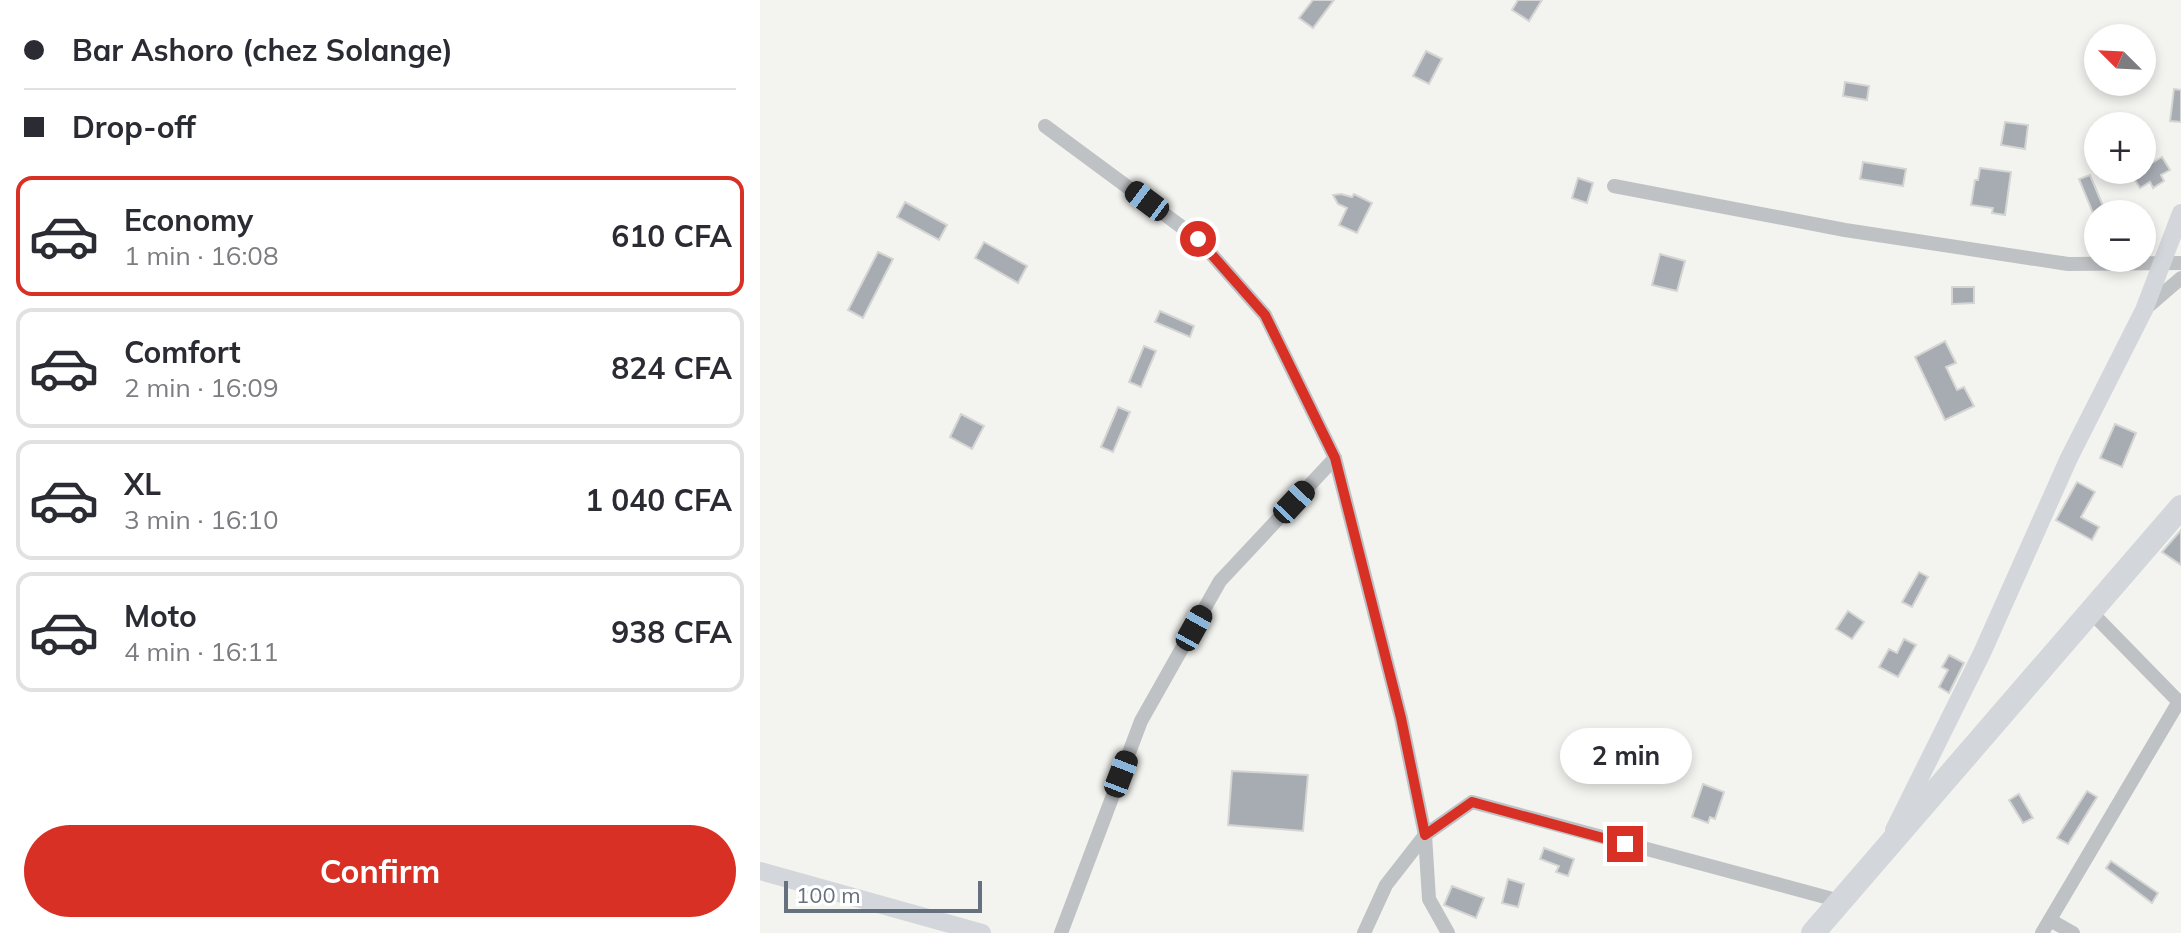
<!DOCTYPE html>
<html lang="en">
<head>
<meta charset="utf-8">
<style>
  :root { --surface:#fff; --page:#f7f7f7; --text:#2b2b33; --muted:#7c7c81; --line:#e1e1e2; --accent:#d93025 }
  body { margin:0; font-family:Mulish,sans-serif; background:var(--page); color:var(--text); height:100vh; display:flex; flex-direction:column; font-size:30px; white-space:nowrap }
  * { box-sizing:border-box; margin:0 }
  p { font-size:26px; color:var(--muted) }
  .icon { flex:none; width:44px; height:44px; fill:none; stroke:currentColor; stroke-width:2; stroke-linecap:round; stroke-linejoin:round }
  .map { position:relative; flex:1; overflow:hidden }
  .drawer { display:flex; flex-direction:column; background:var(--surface); width:760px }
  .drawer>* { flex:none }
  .guide { display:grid; align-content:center; height:176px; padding:0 24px; background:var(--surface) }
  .needle { width:52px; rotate:294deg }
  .controls { position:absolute; left:1324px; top:24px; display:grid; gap:16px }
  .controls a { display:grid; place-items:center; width:72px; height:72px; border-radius:50%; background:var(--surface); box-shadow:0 4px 12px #0003; font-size:40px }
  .scale { position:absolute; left:24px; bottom:20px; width:198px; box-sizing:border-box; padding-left:8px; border:4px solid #65717e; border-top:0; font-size:22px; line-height:28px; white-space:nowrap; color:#65717e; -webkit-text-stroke:6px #fff; paint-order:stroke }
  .end { position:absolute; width:36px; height:36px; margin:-18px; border:10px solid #d93025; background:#fff; box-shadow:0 0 0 4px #fff }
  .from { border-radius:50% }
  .bubble { position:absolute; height:56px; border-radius:28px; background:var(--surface); box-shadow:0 4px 12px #0003; font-size:26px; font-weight:700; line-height:56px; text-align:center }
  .car { position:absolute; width:24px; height:48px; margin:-24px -12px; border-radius:10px; box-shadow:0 0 6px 2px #0007; background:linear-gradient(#222 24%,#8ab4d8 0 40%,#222 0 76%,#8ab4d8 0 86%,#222 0) }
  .guide b { display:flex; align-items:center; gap:28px; height:76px; font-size:30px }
  .guide b+b { border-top:2px solid var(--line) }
  .guide i { width:20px; height:20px; background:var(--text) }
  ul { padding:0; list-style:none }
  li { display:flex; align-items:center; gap:24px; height:120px; margin:0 16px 12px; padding:0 8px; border:4px solid var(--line); border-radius:16px }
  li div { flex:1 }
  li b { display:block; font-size:30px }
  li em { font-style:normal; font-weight:700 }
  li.selected { border-color:var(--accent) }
  li>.icon { width:72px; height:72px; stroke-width:1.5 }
  .action { display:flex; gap:16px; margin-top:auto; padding:16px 24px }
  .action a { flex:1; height:92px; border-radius:48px; background:var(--accent); color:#fff; font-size:32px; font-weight:700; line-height:92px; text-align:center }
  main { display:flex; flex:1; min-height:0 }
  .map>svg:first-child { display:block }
  .building { fill:#a6acb2; stroke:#d5d5d3; stroke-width:2 }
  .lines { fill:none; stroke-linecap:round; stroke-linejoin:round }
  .street { stroke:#bfc2c5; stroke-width:14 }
  .secondary { stroke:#d3d7db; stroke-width:18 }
  .highway { stroke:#d3d7db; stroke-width:24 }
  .route { stroke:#d93025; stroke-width:10 }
</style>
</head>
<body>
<main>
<section class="drawer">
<div class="guide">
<b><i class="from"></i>Bar Ashoro (chez Solange)</b>
<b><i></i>Drop-off</b>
</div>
<ul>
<li class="selected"><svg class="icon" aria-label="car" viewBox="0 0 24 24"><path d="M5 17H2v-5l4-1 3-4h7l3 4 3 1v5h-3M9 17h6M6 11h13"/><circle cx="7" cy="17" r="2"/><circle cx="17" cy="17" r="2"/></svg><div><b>Economy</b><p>1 min · 16:08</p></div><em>610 CFA</em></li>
<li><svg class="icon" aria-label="car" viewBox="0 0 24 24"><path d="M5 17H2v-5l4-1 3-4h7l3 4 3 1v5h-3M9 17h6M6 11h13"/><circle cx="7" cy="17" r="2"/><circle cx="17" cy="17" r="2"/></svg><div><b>Comfort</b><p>2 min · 16:09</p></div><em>824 CFA</em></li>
<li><svg class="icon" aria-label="car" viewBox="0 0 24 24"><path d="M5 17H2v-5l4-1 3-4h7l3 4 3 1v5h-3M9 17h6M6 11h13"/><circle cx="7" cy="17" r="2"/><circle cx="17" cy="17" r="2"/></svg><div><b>XL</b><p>3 min · 16:10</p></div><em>1 040 CFA</em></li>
<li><svg class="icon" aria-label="car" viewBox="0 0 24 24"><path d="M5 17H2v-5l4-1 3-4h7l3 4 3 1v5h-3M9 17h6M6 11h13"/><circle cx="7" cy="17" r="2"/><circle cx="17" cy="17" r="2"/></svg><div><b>Moto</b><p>4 min · 16:11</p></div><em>938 CFA</em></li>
</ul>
<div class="action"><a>Confirm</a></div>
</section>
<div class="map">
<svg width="1421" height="933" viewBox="0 0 1421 933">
  <rect width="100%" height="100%" fill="#f3f4f0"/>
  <g class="building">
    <polygon points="553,0 574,0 553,28 539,18"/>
    <polygon points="758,0 782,0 769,21 752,10"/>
    <polygon points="666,51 682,59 669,84 653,76"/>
    <polygon points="1085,82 1109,86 1107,100 1083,96"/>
    <polygon points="1414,89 1421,90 1421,122 1410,121"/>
    <polygon points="1245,122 1268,125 1265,149 1241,145"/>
    <polygon points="1402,157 1410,170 1401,175 1404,181 1393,188 1390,182 1380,188 1372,175"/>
    <polygon points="1103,162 1146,169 1143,186 1100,179"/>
    <polygon points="1220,168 1251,172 1245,215 1232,213 1233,208 1211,205 1215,180 1218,180"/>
    <polygon points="1330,175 1346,213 1338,214 1335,218 1319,179"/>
    <polygon points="818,178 833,183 827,203 812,198"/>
    <polygon points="581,194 592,197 594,194 612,203 597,233 579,225 587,208 578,204 573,195"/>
    <polygon points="145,202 187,225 179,240 137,217"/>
    <polygon points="224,242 267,266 258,283 215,258"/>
    <polygon points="118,252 133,259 103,318 88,310"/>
    <polygon points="900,254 925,261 917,291 892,285"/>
    <polygon points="1192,287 1214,287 1214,303 1192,304"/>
    <polygon points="400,311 434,326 430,337 395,322"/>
    <polygon points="1185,341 1196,363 1186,367 1197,390 1204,387 1214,406 1185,420 1155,357"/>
    <polygon points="384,346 396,351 381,387 369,382"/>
    <polygon points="358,407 370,412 353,452 341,447"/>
    <polygon points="201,414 224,426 212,449 190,437"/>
    <polygon points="1355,424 1376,433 1362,467 1340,458"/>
    <polygon points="1317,482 1335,492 1321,517 1339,527 1332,540 1296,520"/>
    <polygon points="1421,530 1421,565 1402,552"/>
    <polygon points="1159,572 1168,577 1152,607 1142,602"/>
    <polygon points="1088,611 1104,622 1092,639 1076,629"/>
    <polygon points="1144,639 1156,645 1138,677 1119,667 1129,649 1137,653"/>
    <polygon points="1189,655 1204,663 1189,693 1179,687 1188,670 1182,667"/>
    <polygon points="472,771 548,775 543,831 468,825"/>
    <polygon points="943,784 964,792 955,819 950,817 948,823 932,817"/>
    <polygon points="1327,791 1337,797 1308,844 1297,838"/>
    <polygon points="1259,794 1273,818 1263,823 1249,800"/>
    <polygon points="784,848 814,859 808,876 796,872 799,866 780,859"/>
    <polygon points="1351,861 1398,893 1392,903 1346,868"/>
    <polygon points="748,879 764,884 758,907 742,903"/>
    <polygon points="692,886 724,898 716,918 684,905"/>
  </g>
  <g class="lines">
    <g class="street">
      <polyline points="285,126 438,239 505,315 575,458 641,718 665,835 669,899 688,933"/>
      <polyline points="854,186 1085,230 1308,264 1421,263"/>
      <polyline points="1384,310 1421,278"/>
      <polyline points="1332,613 1421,704"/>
      <polyline points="1290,920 1313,933"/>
      <polyline points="301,933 381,721 460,581 575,458"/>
      <polyline points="604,933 626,885 665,835 712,802 1080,901"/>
      <polyline points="1282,933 1418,703"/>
    </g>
    <g class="secondary">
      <polyline points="1134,830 1222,653 1309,458 1384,310 1421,213"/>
      <polyline points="0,871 222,933"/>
    </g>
    <polyline class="highway" points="1053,933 1421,507"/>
  </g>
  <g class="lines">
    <polyline class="route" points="438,239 505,315 575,458 641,718 665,835 712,802 865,844"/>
  </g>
</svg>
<div class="controls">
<a><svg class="needle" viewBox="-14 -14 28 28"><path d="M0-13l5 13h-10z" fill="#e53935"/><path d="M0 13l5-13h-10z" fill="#7c7c81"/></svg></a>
<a>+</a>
<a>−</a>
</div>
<div class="scale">100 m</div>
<i class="end from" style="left:438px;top:239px"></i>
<i class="end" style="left:865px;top:844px"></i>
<div class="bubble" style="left:800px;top:728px;width:132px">2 min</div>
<i class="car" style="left:387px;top:201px;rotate:307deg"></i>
<i class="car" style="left:534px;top:502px;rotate:43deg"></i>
<i class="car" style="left:434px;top:628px;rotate:29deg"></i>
<i class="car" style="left:361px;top:774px;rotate:21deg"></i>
</div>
</main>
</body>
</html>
